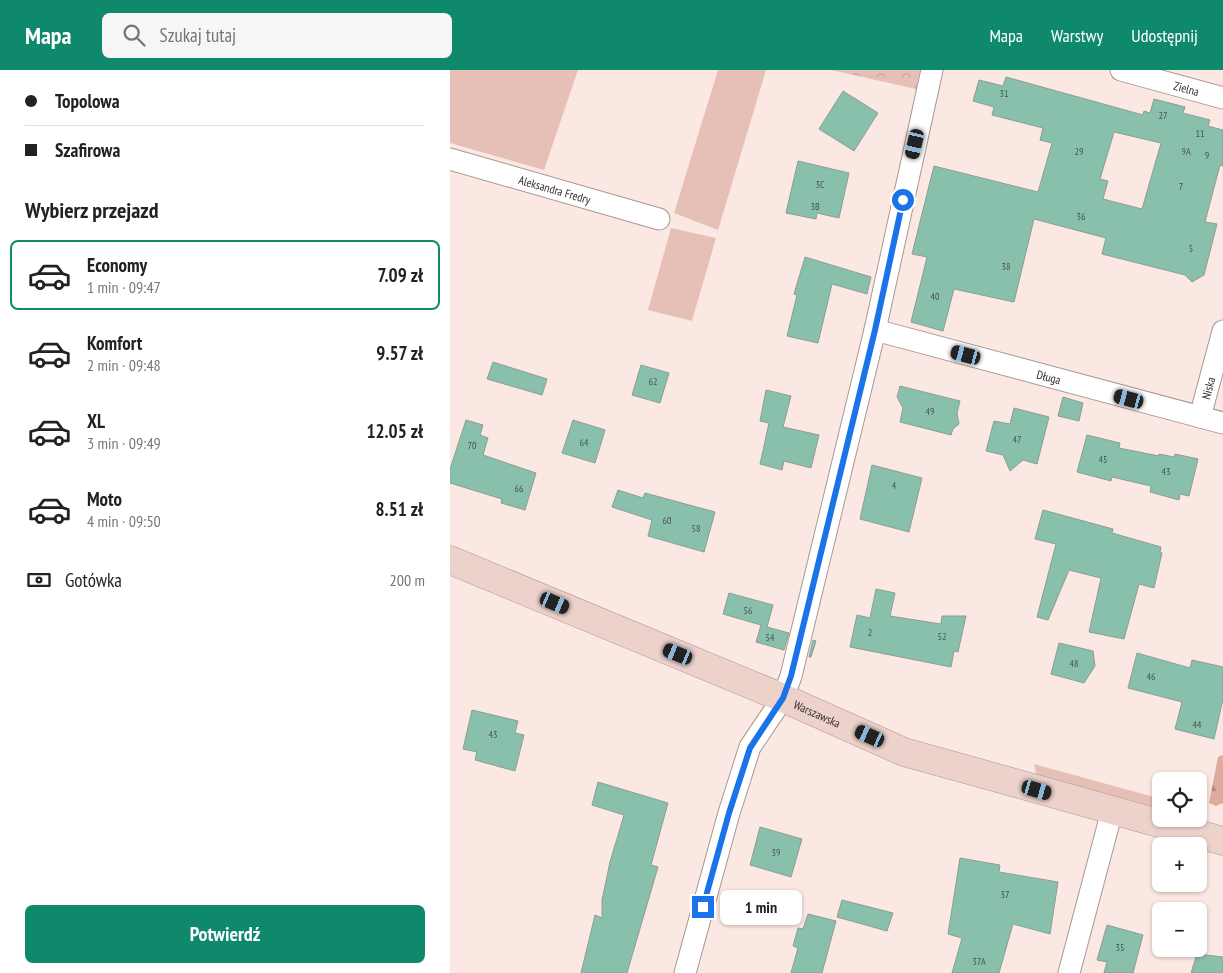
<!DOCTYPE html>
<html lang="pl">
<head>
<meta charset="utf-8">
<style>
  :root { --surface:#fff; --page:#f6f6f6; --text:#222; --muted:#767676; --line:#e0e0e0; --accent:#0f896c }
  body { margin:0; font-family:"PT Sans Narrow",sans-serif; background:var(--page); color:var(--text); height:100vh; display:flex; flex-direction:column; font-size:19px; white-space:nowrap }
  * { box-sizing:border-box; margin:0 }
  p { font-size:16px; color:var(--muted) }
  .icon { flex:none; width:28px; height:28px; fill:none; stroke:currentColor; stroke-width:2; stroke-linecap:round; stroke-linejoin:round }
  .map { position:relative; flex:1; overflow:hidden }
  .drawer { display:flex; flex-direction:column; background:var(--surface); width:450px }
  .drawer>* { flex:none }
  .banner { display:grid; align-content:center; height:110px; padding:0 25px; background:var(--surface) }
  .tools { position:absolute; left:702px; top:702px; display:grid; gap:10px }
  .tools a { display:grid; place-items:center; width:55px; height:55px; border-radius:8px; background:var(--surface); box-shadow:0 1px 4px #0004; font-size:25px }
  .end { position:absolute; width:22px; height:22px; margin:-11px; border:6px solid #1a73e8; background:#fff; box-shadow:0 0 0 2px #fff }
  .from { border-radius:50% }
  .bubble { position:absolute; height:35px; border-radius:8px; background:var(--surface); box-shadow:0 1px 4px #0004; font-size:16px; font-weight:600; line-height:35px; text-align:center }
  .car { position:absolute; width:15px; height:30px; margin:-15px -8px; border-radius:6px; box-shadow:0 0 4px 1px #0007; background:linear-gradient(#222 24%,#8ab4d8 0 40%,#222 0 76%,#8ab4d8 0 86%,#222 0) }
  .banner b { display:flex; align-items:center; gap:18px; height:48px; font-size:19px }
  .banner b+b { border-top:1px solid var(--line) }
  .banner i { width:12px; height:12px; background:var(--text) }
  ul { padding:0; list-style:none }
  li { display:flex; align-items:center; gap:15px; height:70px; margin:0 10px 8px; padding:0 15px; border:2px solid transparent; border-radius:8px }
  li div { flex:1 }
  li b { display:block; font-size:19px }
  li em { font-style:normal; font-weight:600 }
  li.selected { border-color:var(--accent) }
  li>.icon { width:45px; height:45px; stroke-width:1.5 }
  h2 { padding:0 25px; font-size:22px; line-height:60px }
  .pay { display:flex; align-items:center; gap:12px; height:55px; padding:0 25px; font-size:19px }
  .pay p { margin-inline-start:auto }
  .cta { display:flex; gap:10px; margin-top:auto; padding:10px 25px }
  .cta a { flex:1; height:58px; border-radius:8px; background:var(--accent); color:#fff; font-size:20px; font-weight:600; line-height:58px; text-align:center }
  header { display:flex; align-items:center; gap:30px; box-sizing:border-box; height:70px; padding:0 25px; background:var(--accent); color:#fff }
  header strong { font-size:24px }
  nav { display:flex; gap:28px; margin-inline-start:auto; font-size:18px }
  .search { width:350px; height:45px; background:var(--page); display:flex; align-items:center; gap:12px; box-sizing:border-box; padding:0 18px; border-radius:8px; color:var(--muted); font-size:19px }
  main { display:flex; flex:1; min-height:0 }
  .map>svg:first-child { display:block }
  .green { fill:#e6c0b7 }
  .forest { fill:url(#forest-firs) }
  .park { fill:url(#park-crowns) }
  .building { fill:#89c0ac; stroke:#8c9d96; fill-rule:evenodd }
  .lines { fill:none; stroke-linecap:round; stroke-linejoin:round }
  .street-casing { stroke:#a99793; stroke-width:23 }
  .secondary-casing { stroke:#a99793; stroke-width:29 }
  .street { stroke:#fff; stroke-width:21 }
  .secondary { stroke:#edd2cc; stroke-width:28 }
  .route { stroke:#1a73e8; stroke-width:6 }
  .labels { text-anchor:middle; dominant-baseline:central; stroke-width:4; stroke-linejoin:round; paint-order:stroke }
  .number-label { font-size:10px; fill:#49524b }
  .street-label { font-size:12px; fill:#342d2b; stroke:#fbe8e3 }
</style>
</head>
<body>
<header>
<strong>Mapa</strong>
<div class="search"><svg class="icon" aria-label="search" viewBox="0 0 24 24"><circle cx="10" cy="10" r="6"/><path d="M15 15l6 6"/></svg>Szukaj tutaj</div>
<nav><a>Mapa</a><a>Warstwy</a><a>Udostępnij</a></nav>
</header>
<main>
<section class="drawer">
<div class="banner">
<b><i class="from"></i>Topolowa</b>
<b><i></i>Szafirowa</b>
</div>
<h2>Wybierz przejazd</h2>
<ul>
<li class="selected"><svg class="icon" aria-label="car" viewBox="0 0 24 24"><path d="M5 17H2v-5l4-1 3-4h7l3 4 3 1v5h-3M9 17h6M6 11h13"/><circle cx="7" cy="17" r="2"/><circle cx="17" cy="17" r="2"/></svg><div><b>Economy</b><p>1 min · 09:47</p></div><em>7.09 zł</em></li>
<li><svg class="icon" aria-label="car" viewBox="0 0 24 24"><path d="M5 17H2v-5l4-1 3-4h7l3 4 3 1v5h-3M9 17h6M6 11h13"/><circle cx="7" cy="17" r="2"/><circle cx="17" cy="17" r="2"/></svg><div><b>Komfort</b><p>2 min · 09:48</p></div><em>9.57 zł</em></li>
<li><svg class="icon" aria-label="car" viewBox="0 0 24 24"><path d="M5 17H2v-5l4-1 3-4h7l3 4 3 1v5h-3M9 17h6M6 11h13"/><circle cx="7" cy="17" r="2"/><circle cx="17" cy="17" r="2"/></svg><div><b>XL</b><p>3 min · 09:49</p></div><em>12.05 zł</em></li>
<li><svg class="icon" aria-label="car" viewBox="0 0 24 24"><path d="M5 17H2v-5l4-1 3-4h7l3 4 3 1v5h-3M9 17h6M6 11h13"/><circle cx="7" cy="17" r="2"/><circle cx="17" cy="17" r="2"/></svg><div><b>Moto</b><p>4 min · 09:50</p></div><em>8.51 zł</em></li>
</ul>
<div class="pay"><svg class="icon" aria-label="cash" viewBox="0 0 24 24"><path d="M3 7h18v10H3z"/><circle cx="12" cy="12" r="2"/></svg>Gotówka<p>200 m</p></div>
<div class="cta"><a>Potwierdź</a></div>
</section>
<div class="map">
<svg width="773" height="903" viewBox="0 0 773 903">
  <defs>
    <pattern id="forest-firs" width="22" height="20" patternUnits="userSpaceOnUse" patternTransform="scale(1.25)"><rect width="22" height="20" fill="#e0ab9f"/><path d="M5 1l3.5 6h-7zM16 11l3.5 6h-7z" fill="#b68c82"/></pattern>
    <pattern id="park-crowns" width="20" height="18" patternUnits="userSpaceOnUse" patternTransform="scale(1.25)"><rect width="20" height="18" fill="#e6c0b7"/><path d="M2 6a3 3 0 1 1 6 0M12 15a3 3 0 1 1 6 0" fill="none" stroke="#c6a59e"/></pattern>
  </defs>
  <rect width="100%" height="100%" fill="#fbe8e3"/>
  <g class="green">
    <polygon points="0,0 128,0 94,100 0,73"/>
    <polygon points="268,0 316,0 268,160 224,143"/>
    <polygon points="221,158 266,168 242,251 198,240"/>
    <polygon points="584,694 711,729 711,739 587,708"/>
  </g>
  <polygon class="forest" points="773,685 773,733 766,736 759,733 768,687"/>
  <polygon class="park" points="381,0 470,0 466,19"/>
  <g class="building">
    <path d="M556 7 693 45 694 41 700 43 704 29 735 37 733 43 760 50 758 56 773 60V96L770 95 755 152 767 154 754 205 742 212 735 205 652 184 656 168 584 149 564 232 504 219 493 261 461 252 477 187 462 184 484 96 588 122 602 73 590 70 593 58 542 45 544 37 523 31 529 10 553 16ZM664 62 711 73 692 139 653 129 658 111 650 109Z"/>
    <polygon points="393,21 428,43 404,81 369,59"/>
    <polygon points="348,91 399,103 389,148 367,143 366,149 336,143"/>
    <polygon points="355,187 421,207 417,224 382,214 368,273 337,266 347,225 344,224"/>
    <polygon points="43,292 97,309 92,325 37,309"/>
    <polygon points="191,295 219,303 210,333 182,325"/>
    <polygon points="450,316 510,331 507,343 509,354 503,359 501,365 450,352 453,338 447,327"/>
    <polygon points="316,320 341,326 333,357 369,365 361,398 334,391 332,400 310,394 319,353 310,351"/>
    <polygon points="613,327 633,333 629,351 608,346"/>
    <polygon points="564,338 599,347 587,394 573,390 560,401 553,385 536,381 544,351 560,354"/>
    <polygon points="16,350 33,355 30,365 38,368 33,385 86,403 75,440 51,433 52,429 0,413 0,399"/>
    <polygon points="123,350 155,360 145,393 112,383"/>
    <polygon points="637,365 670,373 669,378 709,386 709,384 724,387 725,384 748,389 739,426 730,424 729,430 700,422 701,416 662,407 661,411 627,402"/>
    <polygon points="422,395 472,408 459,462 410,449"/>
    <polygon points="168,420 193,428 195,423 265,442 254,482 198,466 202,450 162,437"/>
    <polygon points="593,440 663,459 662,463 711,477 710,482 712,483 704,518 689,514 674,569 639,562 651,508 619,500 598,550 587,547 606,474 585,469"/>
    <polygon points="426,519 445,523 440,546 491,554 492,546 516,546 508,582 504,581 501,597 400,577 407,545 420,548"/>
    <polygon points="279,523 323,535 317,557 339,563 334,580 306,572 311,555 273,544"/>
    <polygon points="363,570 366,571 361,587 359,587"/>
    <polygon points="609,573 643,581 645,596 634,613 601,604"/>
    <polygon points="687,583 740,598 742,590 773,597 773,629 764,669 725,659 732,632 678,618"/>
    <polygon points="22,640 68,651 65,663 74,665 65,701 25,690 27,682 13,679"/>
    <polygon points="148,712 218,733 201,795 208,797 177,903 131,903 145,845 152,848 152,830 160,792 174,745 142,735"/>
    <polygon points="310,757 352,769 341,807 300,795"/>
    <polygon points="510,788 550,795 549,802 608,812 600,864 563,854 549,903 502,903 512,868 498,864"/>
    <polygon points="392,830 443,843 437,861 387,847"/>
    <polygon points="358,844 386,851 372,903 341,903 348,878 343,876 348,858 353,859"/>
    <polygon points="657,855 693,865 683,903 654,903 657,892 647,890"/>
    <polygon points="747,884 773,887 773,903 741,903"/>
  </g>
  <g class="lines">
    <defs>
      <g id="street">
        <path id="s1" d="M671 0 773 28"/>
        <path id="s2" d="M0 89 209 149"/>
        <path id="s3" d="M425 260 773 353"/>
        <path id="s4" d="M750 347 773 261"/>
        <polyline points="235,903 279,743 300,677 333,628 341,606 425,260 482,0"/>
        <polyline points="619,903 662,741"/>
      </g>
      <g id="secondary">
        <path id="s5" d="M0 490 333 628 454 682 773 771"/>
      </g>
    </defs>
    <use href="#street" class="street-casing"/>
    <use href="#secondary" class="secondary-casing"/>
    <use href="#street" class="street"/>
    <use href="#secondary" class="secondary"/>
  </g>
  <g class="lines">
    <polyline class="route" points="253,837 279,743 300,678 333,628 341,606 425,260 453,130"/>
  </g>
  <g class="labels">
    <g class="number-label">
      <text x="554" y="23">31</text>
      <text x="713" y="45">27</text>
      <text x="750" y="63">11</text>
      <text x="629" y="81">29</text>
      <text x="736" y="81">9A</text>
      <text x="757" y="85">9</text>
      <text x="370" y="114">3C</text>
      <text x="731" y="116">7</text>
      <text x="365" y="136">3B</text>
      <text x="631" y="146">36</text>
      <text x="741" y="178">5</text>
      <text x="556" y="196">38</text>
      <text x="485" y="226">40</text>
      <text x="203" y="311">62</text>
      <text x="480" y="341">49</text>
      <text x="567" y="369">47</text>
      <text x="134" y="372">64</text>
      <text x="22" y="375">70</text>
      <text x="653" y="389">45</text>
      <text x="716" y="401">43</text>
      <text x="444" y="415">4</text>
      <text x="69" y="418">66</text>
      <text x="217" y="450">60</text>
      <text x="246" y="458">58</text>
      <text x="298" y="540">56</text>
      <text x="420" y="562">2</text>
      <text x="492" y="566">52</text>
      <text x="320" y="567">54</text>
      <text x="624" y="593">48</text>
      <text x="701" y="606">46</text>
      <text x="747" y="654">44</text>
      <text x="43" y="664">43</text>
      <text x="326" y="782">39</text>
      <text x="555" y="824">37</text>
      <text x="670" y="877">35</text>
      <text x="529" y="891">37A</text>
    </g>
    <g class="street-label">
      <text stroke="none"><textPath href="#s1" startOffset="68">Zielna</textPath></text>
      <text stroke="none"><textPath href="#s2" startOffset="109">Aleksandra Fredry</textPath></text>
      <text stroke="none"><textPath href="#s3" startOffset="180">Długa</textPath></text>
      <text stroke="none"><textPath href="#s4" startOffset="30">Niska</textPath></text>
      <text stroke="none"><textPath href="#s5" startOffset="398">Warszawska</textPath></text>
    </g>
  </g>
</svg>
<div class="tools">
<a><svg class="icon" aria-label="locate" viewBox="0 0 24 24"><circle cx="12" cy="12" r="6"/><path d="M12 2v4M12 18v4M2 12h4M18 12h4"/></svg></a>
<a>+</a>
<a>−</a>
</div>
<i class="end from" style="left:453px;top:130px"></i>
<i class="end" style="left:253px;top:837px"></i>
<div class="bubble" style="left:270px;top:820px;width:82px">1 min</div>
<i class="car" style="left:465px;top:74px;rotate:193deg"></i>
<i class="car" style="left:516px;top:285px;rotate:285deg"></i>
<i class="car" style="left:679px;top:329px;rotate:285deg"></i>
<i class="car" style="left:105px;top:533px;rotate:113deg"></i>
<i class="car" style="left:228px;top:584px;rotate:292deg"></i>
<i class="car" style="left:420px;top:666px;rotate:294deg"></i>
<i class="car" style="left:587px;top:720px;rotate:106deg"></i>
</div>
</main>
</body>
</html>
